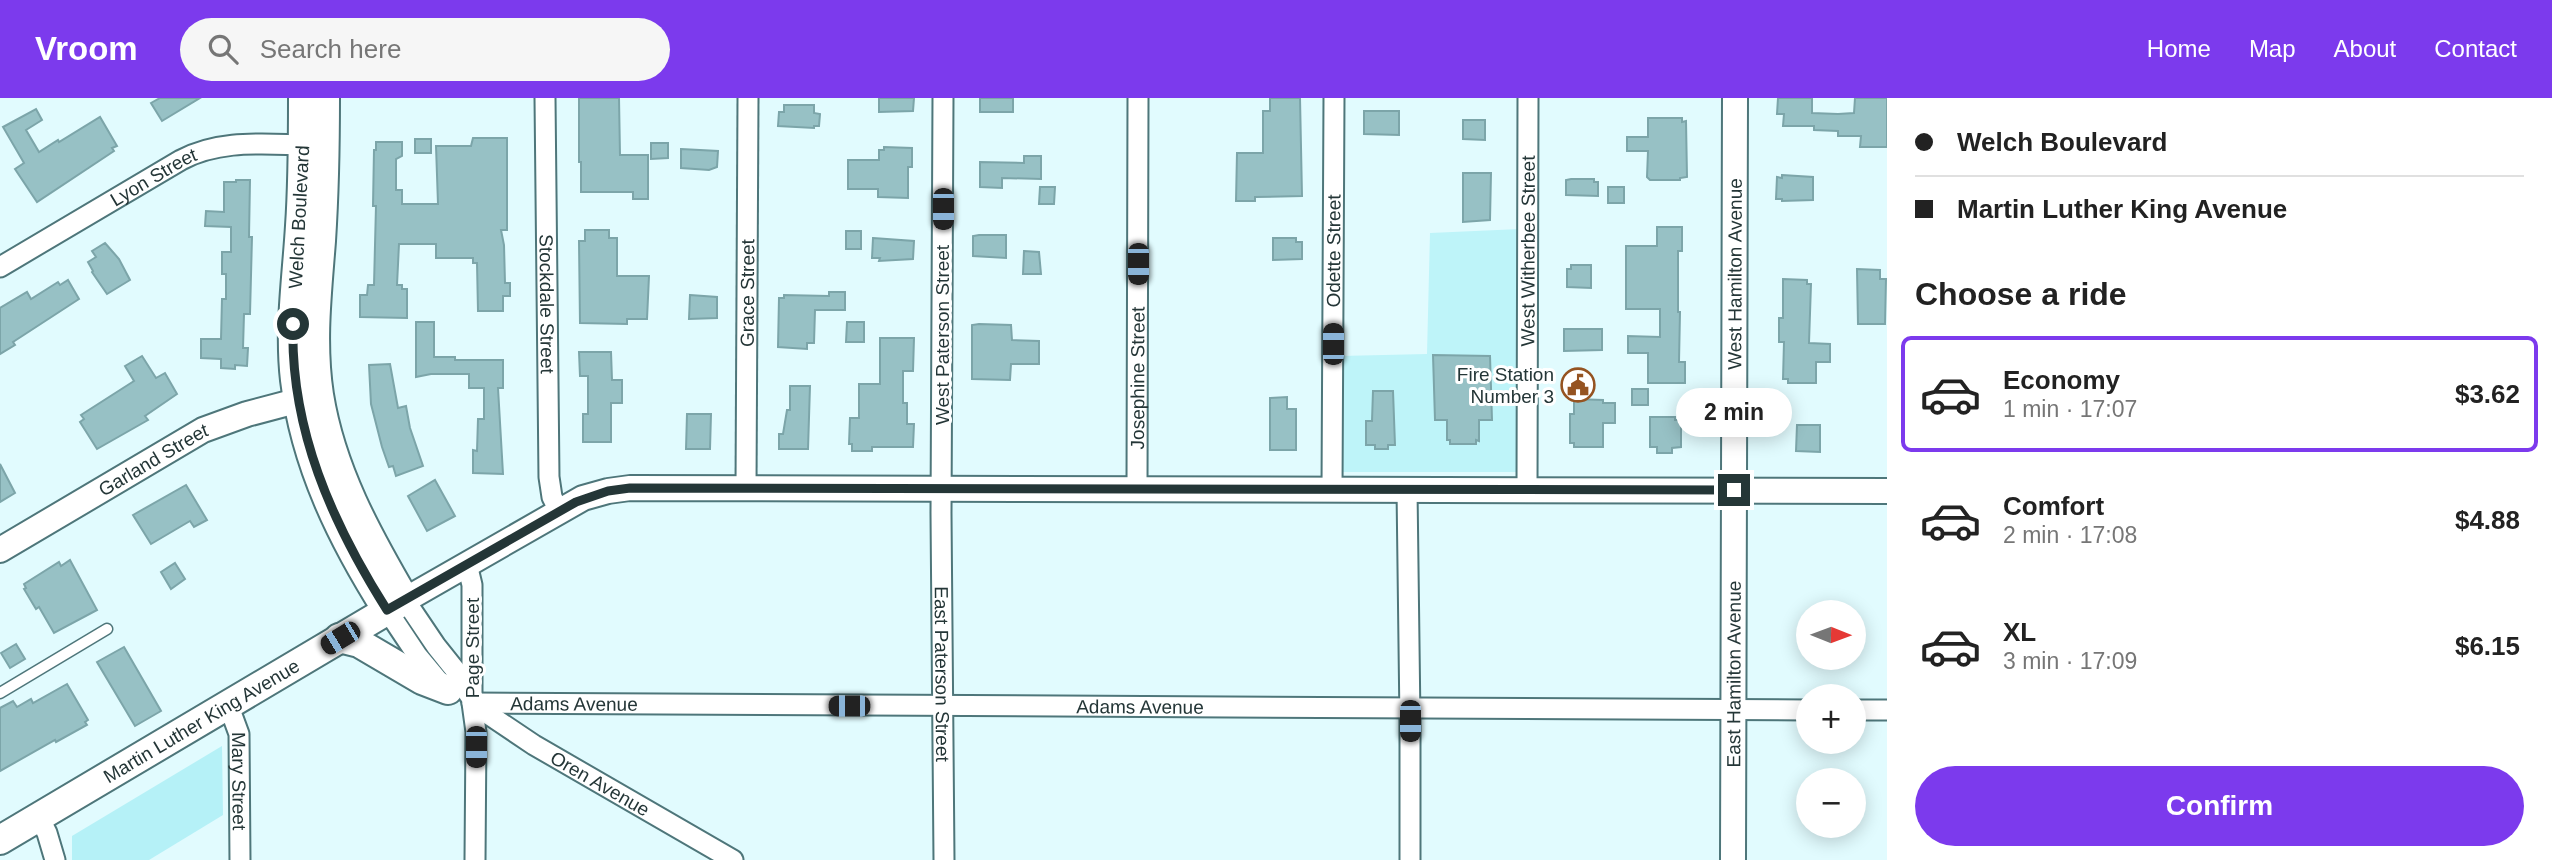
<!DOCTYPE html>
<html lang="en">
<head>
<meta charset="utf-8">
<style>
  :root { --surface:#fff; --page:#f6f6f6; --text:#222; --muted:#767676; --line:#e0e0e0; --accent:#7c3aed }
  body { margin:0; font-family:Arial,sans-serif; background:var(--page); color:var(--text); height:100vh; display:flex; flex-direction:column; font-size:26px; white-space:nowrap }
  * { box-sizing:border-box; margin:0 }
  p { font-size:23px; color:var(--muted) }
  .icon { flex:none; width:38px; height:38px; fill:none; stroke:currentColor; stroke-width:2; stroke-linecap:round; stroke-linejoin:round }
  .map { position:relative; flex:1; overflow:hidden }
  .side { display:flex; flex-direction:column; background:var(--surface); width:665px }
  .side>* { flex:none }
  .guide { display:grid; align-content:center; height:154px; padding:0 28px; background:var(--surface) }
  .needle { width:46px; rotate:91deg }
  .controls { position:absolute; left:1796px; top:502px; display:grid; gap:14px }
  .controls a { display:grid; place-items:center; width:70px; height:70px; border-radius:50%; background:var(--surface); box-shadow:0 4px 18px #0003; font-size:35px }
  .end { position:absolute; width:32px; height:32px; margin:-16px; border:9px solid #243637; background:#fff; box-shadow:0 0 0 4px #fff }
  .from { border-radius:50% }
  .bubble { position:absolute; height:49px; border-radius:24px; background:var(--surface); box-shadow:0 4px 18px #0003; font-size:23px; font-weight:700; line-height:49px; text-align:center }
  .car { position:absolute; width:21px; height:42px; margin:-21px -10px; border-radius:9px; box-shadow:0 0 5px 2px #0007; background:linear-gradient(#222 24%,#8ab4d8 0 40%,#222 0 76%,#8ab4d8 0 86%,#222 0) }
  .guide b { display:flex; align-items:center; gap:24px; height:66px; font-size:26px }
  .guide b+b { border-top:2px solid var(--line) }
  .guide i { width:18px; height:18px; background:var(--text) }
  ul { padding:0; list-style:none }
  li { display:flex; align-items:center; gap:21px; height:116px; margin:0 14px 10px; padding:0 14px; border:4px solid transparent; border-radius:10px }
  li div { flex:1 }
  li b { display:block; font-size:26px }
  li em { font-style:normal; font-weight:700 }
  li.active { border-color:var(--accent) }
  li>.icon { width:63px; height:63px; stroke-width:1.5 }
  h2 { padding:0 28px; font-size:32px; line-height:84px }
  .action { display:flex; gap:14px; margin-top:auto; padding:14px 28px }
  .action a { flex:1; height:80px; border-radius:42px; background:var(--accent); color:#fff; font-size:28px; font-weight:700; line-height:80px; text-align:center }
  header { display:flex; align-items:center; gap:42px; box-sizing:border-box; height:98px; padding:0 35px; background:var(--accent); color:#fff }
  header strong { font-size:33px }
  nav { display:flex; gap:38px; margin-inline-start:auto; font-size:24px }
  .search { width:490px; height:63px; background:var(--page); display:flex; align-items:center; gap:18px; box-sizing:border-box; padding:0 24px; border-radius:38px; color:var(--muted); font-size:26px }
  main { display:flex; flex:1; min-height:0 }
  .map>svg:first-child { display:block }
  .built { fill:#bef4f9 }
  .green { fill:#b5f1f7 }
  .building { fill:#97c1c5; stroke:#7ca5a9; stroke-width:2 }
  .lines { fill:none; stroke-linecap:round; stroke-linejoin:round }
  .service-casing { stroke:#4e767a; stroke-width:13 }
  .minor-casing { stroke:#4e767a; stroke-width:23 }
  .tertiary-casing { stroke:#4e767a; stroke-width:28 }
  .secondary-casing { stroke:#4e767a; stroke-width:32 }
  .service { stroke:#fff; stroke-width:10 }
  .minor { stroke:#fff; stroke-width:19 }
  .tertiary { stroke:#fff; stroke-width:24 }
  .secondary { stroke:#fff; stroke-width:28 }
  .route { stroke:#243637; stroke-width:9 }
  .labels { text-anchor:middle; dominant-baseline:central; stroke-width:6; stroke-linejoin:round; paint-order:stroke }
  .street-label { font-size:19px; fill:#243637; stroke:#fff }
  .poi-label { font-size:19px; fill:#243637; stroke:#fff; text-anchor:end }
</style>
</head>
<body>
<header>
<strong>Vroom</strong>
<div class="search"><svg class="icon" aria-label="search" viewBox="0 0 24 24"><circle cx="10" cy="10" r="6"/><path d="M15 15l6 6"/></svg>Search here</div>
<nav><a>Home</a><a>Map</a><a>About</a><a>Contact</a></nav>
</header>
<main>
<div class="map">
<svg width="1887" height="762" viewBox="0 0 1887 762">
  <rect width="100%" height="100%" fill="#e1fbfe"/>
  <polygon class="built" points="1520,131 1516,374 1342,374 1340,258 1427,256 1430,135"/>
  <polygon class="green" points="222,648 223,717 149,762 72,762 72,738"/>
  <g class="building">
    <polygon points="160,0 200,0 162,23 151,5"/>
    <polygon points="579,0 619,0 620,57 648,57 648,101 633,101 633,94 581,94 581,64 579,64"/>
    <polygon points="879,0 914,0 913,13 879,14"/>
    <rect x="980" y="0" width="33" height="14"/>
    <polygon points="1270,0 1300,0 1302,98 1255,99 1255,103 1236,103 1237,55 1263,55 1263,13 1270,13"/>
    <polygon points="1778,0 1812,0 1812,15 1838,16 1854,15 1855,0 1887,0 1887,49 1860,49 1861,38 1838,38 1838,33 1814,32 1814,28 1783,28 1784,16 1777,16"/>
    <polygon points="784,7 814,7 814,15 820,16 819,28 814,28 814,30 778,28 779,14 784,14"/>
    <polygon points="36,11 42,22 26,32 39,54 58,42 59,44 100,19 117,48 112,50 114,53 37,104 15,71 24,65 3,29"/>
    <polygon points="1364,13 1399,13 1399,37 1364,36"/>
    <polygon points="1648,20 1682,20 1682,24 1686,23 1687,79 1680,80 1680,82 1650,82 1647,79 1648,53 1627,53 1627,39 1648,39"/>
    <polygon points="1463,22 1485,22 1485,42 1463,41"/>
    <polygon points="473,40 507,40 507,132 501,132 504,147 505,185 510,185 510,198 503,198 503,213 478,213 477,165 473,165 473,160 436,160 436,146 399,146 397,187 402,187 402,191 407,191 407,220 360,219 360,197 367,197 368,187 374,187 376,108 373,108 374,52 376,52 376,44 402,44 402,58 396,61 396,92 402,92 402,106 438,106 436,48 471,48"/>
    <rect x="415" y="41" width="16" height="14"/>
    <polygon points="651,45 668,45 668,60 651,61"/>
    <polygon points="884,49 912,50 912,69 908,69 908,100 878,99 878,91 848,91 848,62 879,62 879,52 884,52"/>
    <polygon points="681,51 718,53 717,69 709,72 681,70"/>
    <polygon points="1024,58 1041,58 1041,81 1002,80 1002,90 980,89 980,64 1024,65"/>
    <polygon points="1463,75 1491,75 1490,122 1463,124"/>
    <polygon points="1782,77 1813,79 1813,102 1782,103 1782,101 1776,101 1777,79 1782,80"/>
    <polygon points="1571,81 1594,81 1594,84 1598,84 1598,98 1566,97 1566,82"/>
    <polygon points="236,82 250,82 249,139 252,139 250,216 244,216 243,250 248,250 247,268 235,267 235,271 221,270 221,261 201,260 201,241 221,241 222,201 226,201 226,176 222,176 222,154 231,154 231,129 205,128 206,113 224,114 224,84 236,84"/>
    <polygon points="1040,89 1055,89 1054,106 1039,106"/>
    <rect x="1608" y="89" width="16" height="16"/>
    <polygon points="1657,129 1682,129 1682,153 1678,153 1678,214 1680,214 1679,264 1685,264 1685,285 1648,285 1648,255 1628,255 1628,238 1660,239 1660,211 1626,211 1626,148 1657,148"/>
    <polygon points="585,132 609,132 609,140 617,140 617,178 649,178 647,221 627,221 627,226 580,225 579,143 585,143"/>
    <rect x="846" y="133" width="15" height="18"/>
    <polygon points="979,137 1006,137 1006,160 973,158 973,138"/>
    <polygon points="873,140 914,143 913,161 879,163 880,160 872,160"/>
    <polygon points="1273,140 1296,140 1296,144 1302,144 1302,161 1273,162"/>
    <polygon points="105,145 119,161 130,182 107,196 92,174 93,173 88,164 96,159 92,153"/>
    <polygon points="1024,153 1039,154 1041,176 1023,176"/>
    <polygon points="1571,167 1591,167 1591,190 1567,189 1567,171 1571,171"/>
    <polygon points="1857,171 1880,172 1880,181 1886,181 1885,226 1858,226"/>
    <polygon points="1783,181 1807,182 1807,186 1811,186 1809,245 1830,246 1830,264 1816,264 1816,285 1788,285 1788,281 1783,281 1784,244 1779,244 1779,220 1783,220"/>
    <polygon points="68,182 79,201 13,244 15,247 0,256 0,210 27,194 31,201 58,184 60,187"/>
    <polygon points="829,194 845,194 845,212 815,212 814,245 807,245 807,251 778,249 779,200 784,200 784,197 829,198"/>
    <polygon points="690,197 717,199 717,220 689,221"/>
    <polygon points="416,224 434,224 434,259 455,259 455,262 503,262 503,290 498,290 503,376 473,375 473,352 477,353 478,321 484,321 484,290 469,290 469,276 431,276 416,279"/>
    <polygon points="847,224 864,224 864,244 846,244"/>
    <polygon points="979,226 1011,227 1012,242 1039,243 1039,266 1011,266 1010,282 972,281 972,227"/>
    <polygon points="1564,231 1602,231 1602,252 1564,253"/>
    <polygon points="880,240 914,240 913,273 903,273 903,305 907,305 907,326 914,326 913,349 872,349 872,353 852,353 852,346 849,346 850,320 859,320 859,286 880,286"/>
    <polygon points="579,254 611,254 612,282 622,282 622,305 611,305 611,344 583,344 583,316 588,316 588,278 580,278"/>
    <polygon points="1433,257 1490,258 1492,322 1479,322 1479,343 1476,342 1476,346 1450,346 1450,342 1447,342 1447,322 1435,322"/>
    <polygon points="142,258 156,280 165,275 177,296 145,318 148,322 97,351 80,324 84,321 81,317 134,283 125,268"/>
    <polygon points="390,266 398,310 406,308 410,330 423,368 396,378 393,368 389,369 382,349 371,306 369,267"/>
    <polygon points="790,288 810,288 808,351 779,351 779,336 783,336 787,312 790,312"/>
    <rect x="1632" y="291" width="16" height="16"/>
    <polygon points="1373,293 1393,293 1395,347 1388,347 1388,351 1375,351 1375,347 1366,347 1366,323 1372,323"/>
    <polygon points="1287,299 1287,311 1296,311 1296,352 1270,352 1270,300"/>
    <polygon points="1574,301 1603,302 1603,305 1615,305 1615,325 1603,325 1603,349 1574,349 1574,345 1570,345 1570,316 1574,316"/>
    <polygon points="687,316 711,316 710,351 686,351"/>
    <polygon points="1650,319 1675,319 1675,322 1681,322 1681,349 1672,350 1672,355 1657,355 1657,349 1650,349"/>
    <polygon points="1797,327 1820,327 1820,354 1796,353"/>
    <polygon points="0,366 15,395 0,404"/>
    <polygon points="435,382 455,418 427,433 408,398"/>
    <polygon points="186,387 207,422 194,429 190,423 151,446 133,417"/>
    <polygon points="70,462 97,512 54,535 39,509 36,511 24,491 26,490 24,486 59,464 61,468"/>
    <polygon points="175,465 185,481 171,491 161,474"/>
    <polygon points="16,546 25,561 10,570 1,555"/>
    <polygon points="124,549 161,613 135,628 97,564"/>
    <polygon points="67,586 88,622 85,624 87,627 56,644 55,642 0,673 0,610 13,603 17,609 31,601 33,605"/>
  </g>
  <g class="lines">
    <defs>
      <polyline id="service" points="0,595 107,531"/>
      <g id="minor">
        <path id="s1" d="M545 0 549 379 552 399 559 413"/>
        <path id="s2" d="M943 0 941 415 944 762"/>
        <path id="s3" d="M0 169 181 62C222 40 268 47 313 47"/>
        <path id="s4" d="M746 389 748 0"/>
        <path id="s5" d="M1137 390 1138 0"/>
        <path id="s6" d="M1332 391 1334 0"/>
        <polyline points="1407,391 1410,623 1410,762"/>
        <path id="s7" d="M1527 391 1528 0"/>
        <polyline points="467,466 472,487 472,605 476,634 475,762"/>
        <polyline points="405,502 436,548 460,578 469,597"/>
        <polyline points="387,512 417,557 442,587"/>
        <path id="s8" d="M472 605 1808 612"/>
        <path id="s9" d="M228 606 239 636 240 762"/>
        <path id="s10" d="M473 606 534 647 733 762"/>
        <polyline points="1853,612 1887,612"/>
        <polyline points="39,719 47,735 55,762"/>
      </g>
      <g id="tertiary">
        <path id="s11" d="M0 452 203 332 247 316 315 298"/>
        <polyline points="405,502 583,400 608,393 630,390 1887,393"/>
        <path id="s12" d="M1733 762 1735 0"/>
      </g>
      <g id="secondary">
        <path d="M303 0C303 43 303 85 300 128 297 179 289 230 295 282 305 366 342 441 387 512"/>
        <polyline points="339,540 359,545 422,582 448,592"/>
        <path id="s13" d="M0 742 405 502C367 437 331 372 319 297 311 245 317 195 321 143 324 96 325 48 325 0"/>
      </g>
    </defs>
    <use href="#service" class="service-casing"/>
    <use href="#minor" class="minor-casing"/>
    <use href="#tertiary" class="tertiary-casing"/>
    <use href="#secondary" class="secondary-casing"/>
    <use href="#service" class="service"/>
    <use href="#minor" class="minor"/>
    <use href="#tertiary" class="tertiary"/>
    <use href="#secondary" class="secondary"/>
  </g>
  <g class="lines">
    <path class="route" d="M293 226C290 331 332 425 387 512L576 404 608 393 630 390 1734 392"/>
  </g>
  <defs>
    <symbol id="civic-ring" viewBox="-11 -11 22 22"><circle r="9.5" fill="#fff" stroke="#955321" stroke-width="1.5"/><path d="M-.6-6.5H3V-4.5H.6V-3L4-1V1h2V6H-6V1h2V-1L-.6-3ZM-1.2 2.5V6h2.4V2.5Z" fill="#955321"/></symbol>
  </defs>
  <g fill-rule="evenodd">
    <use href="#civic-ring" x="1559" y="268" width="38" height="38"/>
  </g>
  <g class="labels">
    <g class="street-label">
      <text stroke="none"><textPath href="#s3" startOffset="178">Lyon Street</textPath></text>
      <text transform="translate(299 119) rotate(-87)">Welch Boulevard</text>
      <text stroke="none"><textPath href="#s6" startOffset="238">Odette Street</textPath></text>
      <text stroke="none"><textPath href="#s7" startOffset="238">West Witherbee Street</textPath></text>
      <text stroke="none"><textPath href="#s12" startOffset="586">West Hamilton Avenue</textPath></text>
      <text stroke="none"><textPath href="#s4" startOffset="194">Grace Street</textPath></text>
      <text stroke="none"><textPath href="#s1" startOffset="206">Stockdale Street</textPath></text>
      <text transform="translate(942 237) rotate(-90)">West Paterson Street</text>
      <text stroke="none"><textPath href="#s5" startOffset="110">Josephine Street</textPath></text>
      <text stroke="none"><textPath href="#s11" startOffset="178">Garland Street</textPath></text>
      <text transform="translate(472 550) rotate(-90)">Page Street</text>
      <text stroke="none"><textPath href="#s2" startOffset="576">East Paterson Street</textPath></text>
      <text stroke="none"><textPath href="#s12" startOffset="186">East Hamilton Avenue</textPath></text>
      <text stroke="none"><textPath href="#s8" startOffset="102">Adams Avenue</textPath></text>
      <text stroke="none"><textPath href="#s8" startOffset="668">Adams Avenue</textPath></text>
      <text stroke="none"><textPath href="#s13" startOffset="234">Martin Luther King Avenue</textPath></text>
      <text stroke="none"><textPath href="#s9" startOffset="79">Mary Street</textPath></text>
      <text stroke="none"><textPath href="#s10" startOffset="150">Oren Avenue</textPath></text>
    </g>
    <g class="poi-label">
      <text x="1554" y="276">Fire Station<tspan x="1554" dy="22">Number 3</tspan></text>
    </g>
  </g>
</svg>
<div class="controls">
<a><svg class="needle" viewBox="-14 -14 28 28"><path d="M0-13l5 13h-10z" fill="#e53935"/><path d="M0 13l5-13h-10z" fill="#767676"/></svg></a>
<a>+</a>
<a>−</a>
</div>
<i class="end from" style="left:293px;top:226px"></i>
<i class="end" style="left:1734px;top:392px"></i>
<div class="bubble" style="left:1676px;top:290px;width:116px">2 min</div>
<i class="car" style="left:943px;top:111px;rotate:180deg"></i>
<i class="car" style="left:1138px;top:166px;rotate:180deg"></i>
<i class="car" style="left:1333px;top:246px;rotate:0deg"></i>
<i class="car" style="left:340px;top:540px;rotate:239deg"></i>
<i class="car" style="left:849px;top:608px;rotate:270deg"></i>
<i class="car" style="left:1410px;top:623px;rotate:180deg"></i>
<i class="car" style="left:476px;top:649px;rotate:180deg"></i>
</div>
<section class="side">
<div class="guide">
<b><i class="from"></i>Welch Boulevard</b>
<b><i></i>Martin Luther King Avenue</b>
</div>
<h2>Choose a ride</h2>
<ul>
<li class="active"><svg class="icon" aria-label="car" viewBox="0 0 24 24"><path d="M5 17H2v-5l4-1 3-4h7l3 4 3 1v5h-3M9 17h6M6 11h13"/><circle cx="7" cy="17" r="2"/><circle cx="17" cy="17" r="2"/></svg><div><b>Economy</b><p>1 min · 17:07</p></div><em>$3.62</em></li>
<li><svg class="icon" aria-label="car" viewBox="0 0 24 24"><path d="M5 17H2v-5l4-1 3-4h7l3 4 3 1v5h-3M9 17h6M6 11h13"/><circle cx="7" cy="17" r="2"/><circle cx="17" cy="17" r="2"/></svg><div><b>Comfort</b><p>2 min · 17:08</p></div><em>$4.88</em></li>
<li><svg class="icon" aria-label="car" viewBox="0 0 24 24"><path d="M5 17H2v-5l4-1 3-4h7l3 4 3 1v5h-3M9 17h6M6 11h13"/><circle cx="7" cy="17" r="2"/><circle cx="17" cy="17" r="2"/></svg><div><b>XL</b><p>3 min · 17:09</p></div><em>$6.15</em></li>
</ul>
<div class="action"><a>Confirm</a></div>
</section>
</main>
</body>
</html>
